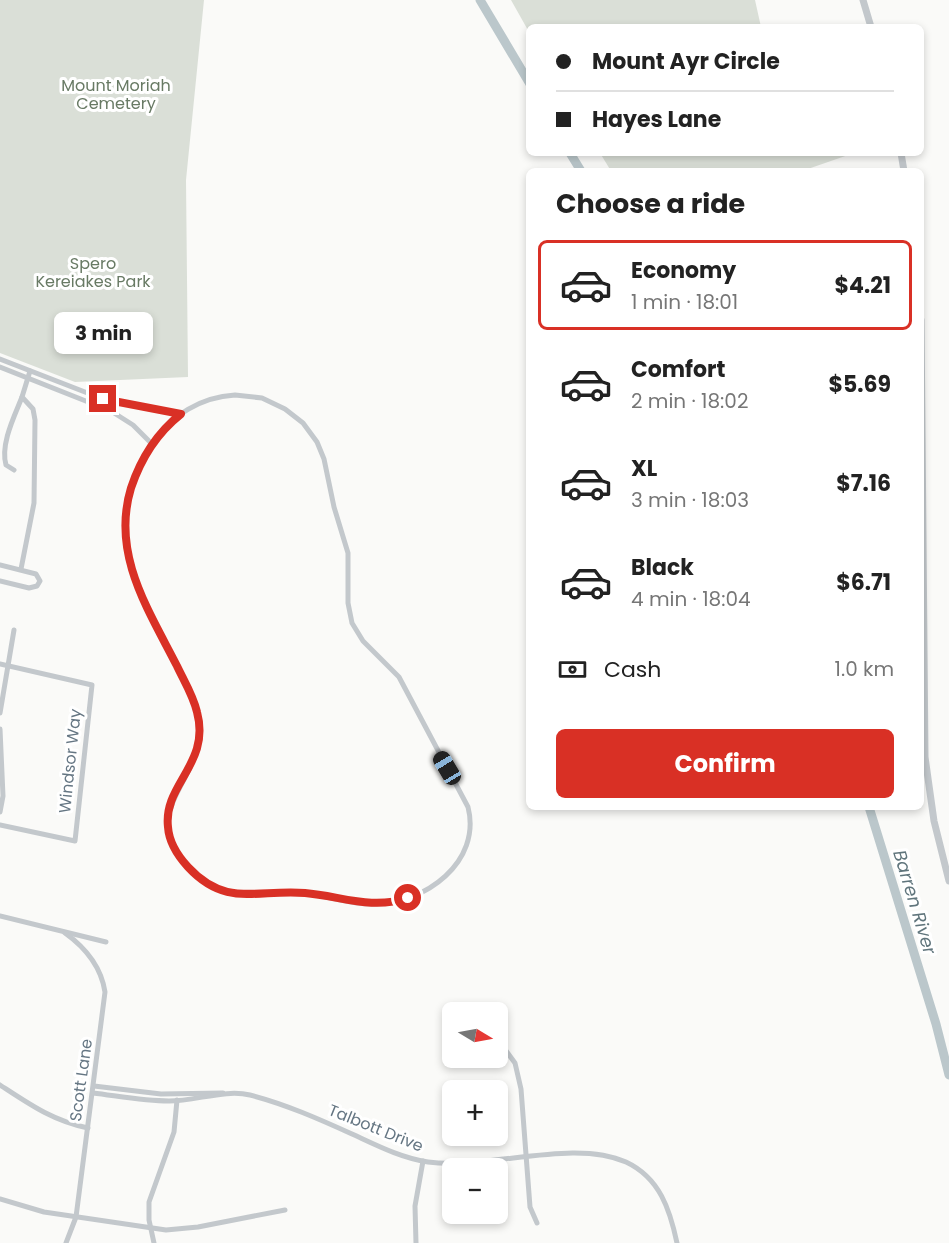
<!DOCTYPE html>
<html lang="en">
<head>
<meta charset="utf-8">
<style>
  :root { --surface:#fff; --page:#f6f6f6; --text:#222; --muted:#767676; --line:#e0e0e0; --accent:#d93025 }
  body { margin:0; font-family:Poppins,sans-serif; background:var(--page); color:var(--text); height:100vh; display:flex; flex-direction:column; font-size:22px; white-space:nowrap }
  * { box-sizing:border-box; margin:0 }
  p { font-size:20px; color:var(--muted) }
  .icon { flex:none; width:33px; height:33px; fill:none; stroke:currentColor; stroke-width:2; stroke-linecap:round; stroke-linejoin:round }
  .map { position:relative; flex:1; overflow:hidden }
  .side { position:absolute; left:526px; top:168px; width:398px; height:642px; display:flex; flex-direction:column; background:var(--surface); border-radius:9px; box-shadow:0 3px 9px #0003 }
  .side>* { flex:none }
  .guide { position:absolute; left:526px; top:24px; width:398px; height:132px; border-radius:9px; box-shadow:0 3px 9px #0003; display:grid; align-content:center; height:132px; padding:0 30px; background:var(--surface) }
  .needle { width:39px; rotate:100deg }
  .tools { position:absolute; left:442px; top:1002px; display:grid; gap:12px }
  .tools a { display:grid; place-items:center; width:66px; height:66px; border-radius:9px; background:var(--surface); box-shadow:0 3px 9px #0003; font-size:30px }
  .end { position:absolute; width:27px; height:27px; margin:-14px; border:8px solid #d93025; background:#fff; box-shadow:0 0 0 3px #fff }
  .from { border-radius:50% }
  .bubble { position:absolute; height:42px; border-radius:9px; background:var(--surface); box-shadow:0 3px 9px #0003; font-size:20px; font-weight:700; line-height:42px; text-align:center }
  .car { position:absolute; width:18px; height:36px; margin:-18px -9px; border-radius:8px; box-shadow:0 0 4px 2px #0007; background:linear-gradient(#222 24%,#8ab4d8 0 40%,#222 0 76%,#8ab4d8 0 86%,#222 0) }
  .guide b { display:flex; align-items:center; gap:21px; height:57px; font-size:22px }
  .guide b+b { border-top:2px solid var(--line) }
  .guide i { width:15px; height:15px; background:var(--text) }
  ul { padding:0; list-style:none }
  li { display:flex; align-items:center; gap:18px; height:90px; margin:0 12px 9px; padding:0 18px; border:3px solid transparent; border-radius:9px }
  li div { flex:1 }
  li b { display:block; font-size:22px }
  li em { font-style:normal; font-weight:700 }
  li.selected { border-color:var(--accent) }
  li>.icon { width:54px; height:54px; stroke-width:1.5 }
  h2 { padding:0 30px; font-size:27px; line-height:72px }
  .pay { display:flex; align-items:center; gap:15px; height:66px; padding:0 30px; font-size:22px }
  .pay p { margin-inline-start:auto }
  .cta { display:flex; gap:12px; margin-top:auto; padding:12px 30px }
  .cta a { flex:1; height:69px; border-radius:9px; background:var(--accent); color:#fff; font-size:24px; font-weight:700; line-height:69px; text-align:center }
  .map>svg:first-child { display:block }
  .green { fill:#dadfd7 }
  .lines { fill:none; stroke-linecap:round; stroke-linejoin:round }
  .river { stroke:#bbc7cb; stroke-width:9 }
  .minor { stroke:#c3c8cc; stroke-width:5 }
  .tertiary { stroke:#c3c8cc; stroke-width:7 }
  .route { stroke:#d93025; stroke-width:8 }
  .labels { text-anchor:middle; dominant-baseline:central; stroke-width:6; stroke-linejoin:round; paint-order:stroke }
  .park-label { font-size:16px; fill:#687a64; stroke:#fff }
  .street-label { font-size:16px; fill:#657683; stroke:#fff }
  .water-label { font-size:18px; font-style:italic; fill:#60757c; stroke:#fff }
</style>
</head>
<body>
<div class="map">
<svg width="949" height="1243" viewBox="0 0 949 1243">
  <rect width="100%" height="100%" fill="#fafaf8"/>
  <g class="green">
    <polygon points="0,0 204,0 186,180 188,377 75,382 0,353"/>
    <polygon points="511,0 755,0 761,27 530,27 529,32"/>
    <polygon points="600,153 854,153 802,171 611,171"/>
  </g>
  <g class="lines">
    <g class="river">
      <polyline points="480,0 530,84"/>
      <polyline points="570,153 581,171"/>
      <polyline points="869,807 936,1024 949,1075"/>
    </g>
    <g class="minor">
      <polyline points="0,359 103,399 181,414"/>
      <polyline points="0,367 111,411 133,425 152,444"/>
      <path d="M235 395 262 398 285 409 303 423 317 442 324 459 334 507 348 553V603L352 623 363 641 399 677 468 807C482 862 425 904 374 904 350 905 327 895 302 893 255 890 225 908 188 867 135 810 205 781 199 724 197 703 186 684 176 665 137 587 97 529 152 444 171 415 201 397 235 395Z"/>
      <path d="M14 470 6 465C0 444 15 415 22 397"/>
      <polyline points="0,565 36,574 40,581 37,586 29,588 0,581"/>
      <polyline points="21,569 34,503 35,420 33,409 22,397 30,371"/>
      <polyline points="0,664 92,685 75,841 0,825"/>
      <polyline points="0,713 14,630"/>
      <polyline points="0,729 3,796 0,812"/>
      <polyline points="0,916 106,942"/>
      <path d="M65 933C86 948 101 966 105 992L76 1217 66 1243"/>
      <polyline points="504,1048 515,1063 521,1089 530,1207 537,1223"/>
      <path d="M0 1085C29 1104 53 1121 88 1128"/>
      <polyline points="94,1086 161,1094 223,1093"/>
      <path d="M93 1093C118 1096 144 1101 169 1101 196 1101 225 1089 250 1095 285 1104 319 1119 352 1134 376 1145 401 1158 428 1162 488 1170 573 1138 626 1162 660 1178 670 1210 677 1243"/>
      <polyline points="0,1199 44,1212 166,1230 198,1227 285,1210"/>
      <polyline points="154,1243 149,1220 149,1202 174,1132 177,1100"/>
      <polyline points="416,1243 415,1206 423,1161"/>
    </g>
    <g class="tertiary">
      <polyline points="863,0 871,27"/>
      <polyline points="901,153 904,171"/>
      <polyline points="921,320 925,757 934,821 949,881"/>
    </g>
  </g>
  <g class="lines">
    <path class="route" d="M103 399 181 414C157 433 141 458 131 488 111 554 148 609 177 666 184 681 193 695 197 712 211 764 163 784 168 827 169 842 177 855 188 867 226 908 257 889 305 893 341 896 371 910 408 898"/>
  </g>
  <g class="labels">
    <g class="park-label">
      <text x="116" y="85">Mount Moriah<tspan x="116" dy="18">Cemetery</tspan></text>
      <text x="93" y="263">Spero<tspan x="93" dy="18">Kereiakes Park</tspan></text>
    </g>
    <g class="street-label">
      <text transform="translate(70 761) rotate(-84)">Windsor Way</text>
      <text transform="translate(81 1080) rotate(-82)">Scott Lane</text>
      <text transform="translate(376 1128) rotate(22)">Talbott Drive</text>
    </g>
    <g class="water-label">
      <text transform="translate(915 902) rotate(73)">Barren River</text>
    </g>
  </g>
</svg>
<div class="tools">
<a><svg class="needle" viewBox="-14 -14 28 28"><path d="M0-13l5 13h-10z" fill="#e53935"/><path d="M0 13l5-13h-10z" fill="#767676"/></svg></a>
<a>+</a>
<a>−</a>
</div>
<i class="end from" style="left:408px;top:898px"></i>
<i class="end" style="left:103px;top:399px"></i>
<div class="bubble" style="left:54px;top:312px;width:99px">3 min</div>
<i class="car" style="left:447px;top:768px;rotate:329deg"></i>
<div class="guide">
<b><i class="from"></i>Mount Ayr Circle</b>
<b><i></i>Hayes Lane</b>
</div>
<section class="side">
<h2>Choose a ride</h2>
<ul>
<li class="selected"><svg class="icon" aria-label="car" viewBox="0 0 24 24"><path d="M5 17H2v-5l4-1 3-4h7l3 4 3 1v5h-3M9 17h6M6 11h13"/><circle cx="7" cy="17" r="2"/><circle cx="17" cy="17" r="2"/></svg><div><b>Economy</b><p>1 min · 18:01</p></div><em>$4.21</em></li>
<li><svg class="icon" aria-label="car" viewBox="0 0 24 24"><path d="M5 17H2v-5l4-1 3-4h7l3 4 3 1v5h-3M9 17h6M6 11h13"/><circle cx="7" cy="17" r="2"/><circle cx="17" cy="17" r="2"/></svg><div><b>Comfort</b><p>2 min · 18:02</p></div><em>$5.69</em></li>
<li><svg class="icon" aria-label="car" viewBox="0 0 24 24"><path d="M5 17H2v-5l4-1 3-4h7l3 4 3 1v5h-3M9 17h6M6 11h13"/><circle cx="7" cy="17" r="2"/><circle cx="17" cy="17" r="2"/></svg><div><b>XL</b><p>3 min · 18:03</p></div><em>$7.16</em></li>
<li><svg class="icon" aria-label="car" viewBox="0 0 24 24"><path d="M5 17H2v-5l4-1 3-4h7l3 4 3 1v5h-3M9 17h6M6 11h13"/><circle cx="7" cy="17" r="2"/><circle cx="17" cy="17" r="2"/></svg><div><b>Black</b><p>4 min · 18:04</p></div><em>$6.71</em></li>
</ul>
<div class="pay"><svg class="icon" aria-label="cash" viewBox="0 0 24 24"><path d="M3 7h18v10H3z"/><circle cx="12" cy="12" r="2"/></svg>Cash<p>1.0 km</p></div>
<div class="cta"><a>Confirm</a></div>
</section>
</div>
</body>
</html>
